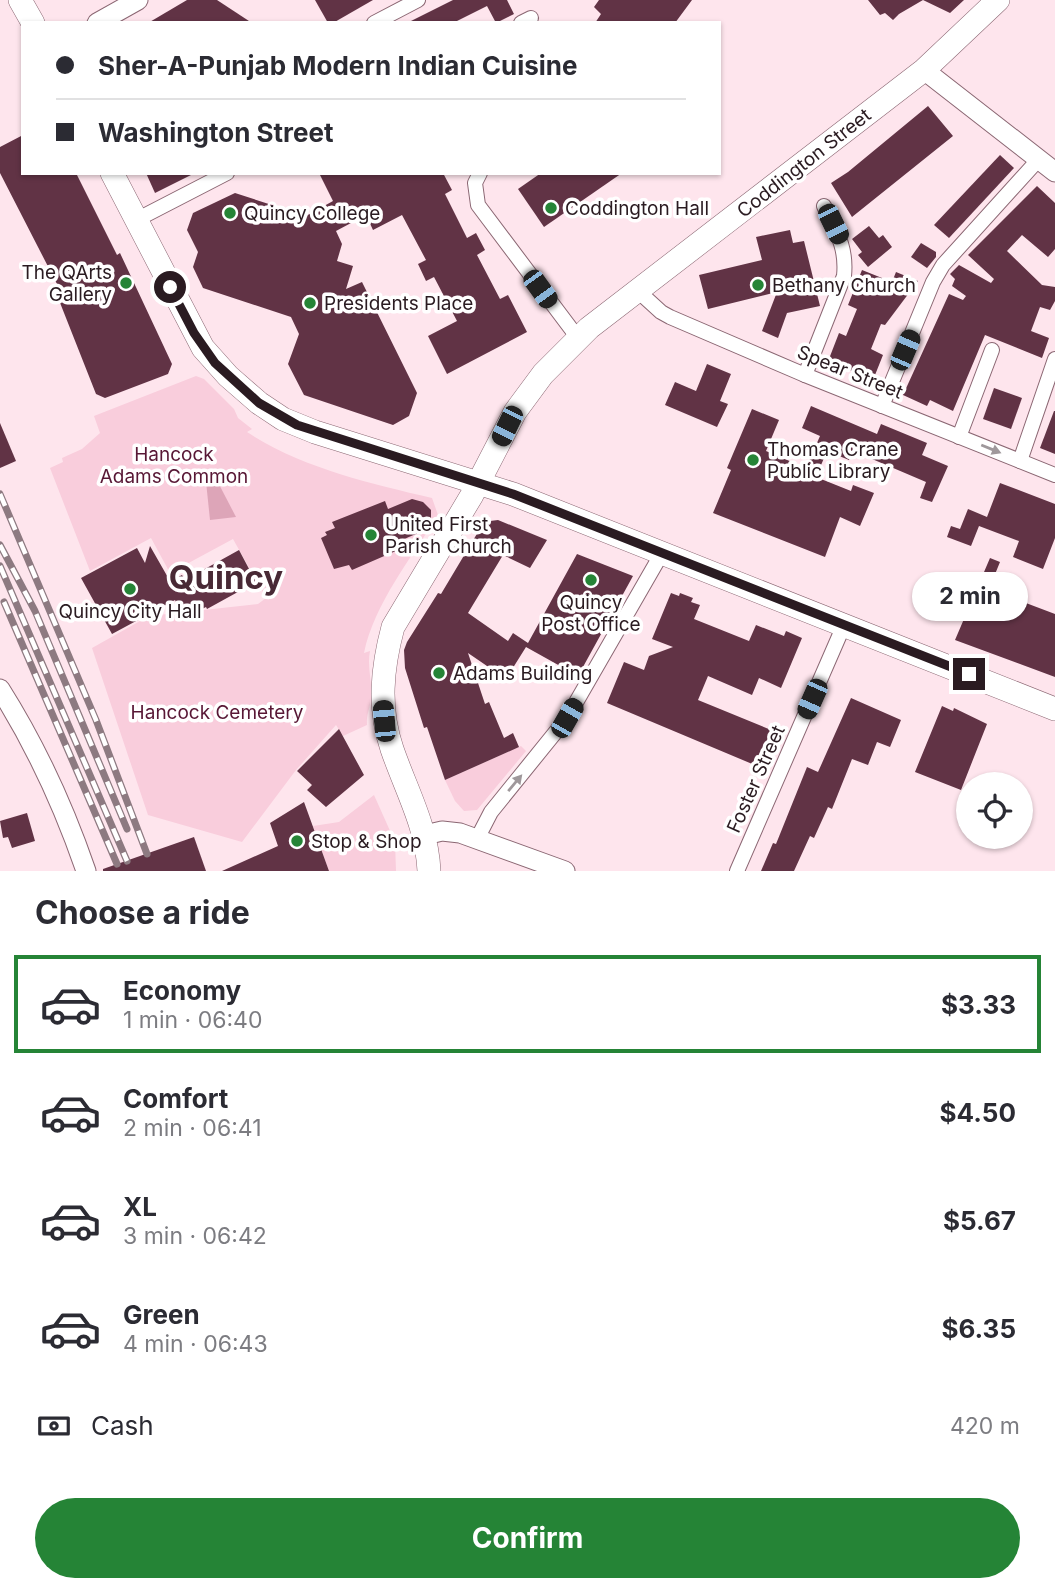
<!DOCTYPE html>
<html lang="en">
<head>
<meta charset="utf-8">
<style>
  :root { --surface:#fff; --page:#f7f7f7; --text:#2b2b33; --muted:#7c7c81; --line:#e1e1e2; --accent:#258436 }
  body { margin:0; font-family:Inter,sans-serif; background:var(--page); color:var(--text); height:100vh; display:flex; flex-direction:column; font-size:26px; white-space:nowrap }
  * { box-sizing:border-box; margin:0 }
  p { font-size:23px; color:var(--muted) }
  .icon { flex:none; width:38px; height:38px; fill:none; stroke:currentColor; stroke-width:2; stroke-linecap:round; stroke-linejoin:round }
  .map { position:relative; height:871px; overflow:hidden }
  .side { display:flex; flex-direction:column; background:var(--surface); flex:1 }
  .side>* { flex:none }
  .banner { position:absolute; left:21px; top:21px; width:700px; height:154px; border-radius:0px; box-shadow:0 2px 5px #0004; display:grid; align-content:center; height:154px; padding:0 35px; background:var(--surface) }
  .controls { position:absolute; left:956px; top:772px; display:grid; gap:14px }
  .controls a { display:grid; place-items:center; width:77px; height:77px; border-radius:50%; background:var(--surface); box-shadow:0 2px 5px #0004; font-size:35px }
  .end { position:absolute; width:32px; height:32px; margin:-16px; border:9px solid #2a1b21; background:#fff; box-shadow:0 0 0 4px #fff }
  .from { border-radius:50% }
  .bubble { position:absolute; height:49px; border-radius:24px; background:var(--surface); box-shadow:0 2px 5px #0004; font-size:23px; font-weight:700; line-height:49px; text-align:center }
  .car { position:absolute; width:21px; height:42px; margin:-21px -10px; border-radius:9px; box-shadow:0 0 5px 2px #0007; background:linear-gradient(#222 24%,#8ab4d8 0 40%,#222 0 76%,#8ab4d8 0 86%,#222 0) }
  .banner b { display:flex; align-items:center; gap:24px; height:66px; font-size:26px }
  .banner b+b { border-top:2px solid var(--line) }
  .banner i { width:18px; height:18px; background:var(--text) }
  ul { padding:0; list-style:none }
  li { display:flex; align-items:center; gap:21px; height:98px; margin:0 14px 10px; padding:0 21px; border:4px solid transparent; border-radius:0px }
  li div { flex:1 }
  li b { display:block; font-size:26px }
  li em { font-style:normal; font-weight:700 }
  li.current { border-color:var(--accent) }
  li>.icon { width:63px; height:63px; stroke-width:1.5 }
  h2 { padding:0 35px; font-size:32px; line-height:84px }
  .pay { display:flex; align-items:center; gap:18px; height:77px; padding:0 35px; font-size:26px }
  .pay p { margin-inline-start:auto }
  .cta { display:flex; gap:14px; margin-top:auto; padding:14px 35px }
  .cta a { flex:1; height:80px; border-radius:42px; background:var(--accent); color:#fff; font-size:28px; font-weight:700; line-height:80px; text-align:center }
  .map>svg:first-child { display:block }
  .green { fill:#f9cddc }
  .water { fill:#dda5b8 }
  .building { fill:#613345 }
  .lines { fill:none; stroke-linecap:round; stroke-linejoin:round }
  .street-casing { stroke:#8b6773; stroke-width:16 }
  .secondary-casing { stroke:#8b6773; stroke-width:21 }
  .primary-casing { stroke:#8b6773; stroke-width:24 }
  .street { stroke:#fff; stroke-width:14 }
  .secondary { stroke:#fff; stroke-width:19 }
  .primary { stroke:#fff; stroke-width:23 }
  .rail-casing { stroke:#8d7a81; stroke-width:7 }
  .rail { stroke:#fff; stroke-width:4.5; stroke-dasharray:13; stroke-linecap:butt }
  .oneway { fill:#9f989b }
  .route { stroke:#2a1b21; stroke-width:9 }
  .poi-dot { fill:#258436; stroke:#fff; stroke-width:2.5 }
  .labels { text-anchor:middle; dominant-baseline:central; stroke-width:7; stroke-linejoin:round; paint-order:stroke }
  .street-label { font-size:19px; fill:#2a1b21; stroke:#fff }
  .poi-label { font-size:19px; fill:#2a1b21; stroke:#fff; text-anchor:start }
  .park-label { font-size:19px; fill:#581735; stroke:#fff }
  .town-label { font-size:33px; font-weight:bold; fill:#482935; stroke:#fff }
</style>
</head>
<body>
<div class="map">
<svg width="1055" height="871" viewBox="0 0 1055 871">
  <rect width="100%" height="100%" fill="#fee5ed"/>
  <g class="green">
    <path d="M196 376 204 379 234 409 238 418 252 429 247 432C302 468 369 483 432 498L438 515C412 557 374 604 364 653L370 651C367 666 372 680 371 696 371 707 366 713 367 725L343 736 336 725 296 770 242 842 148 815 92 648 149 616 258 604 266 598 233 539 170 573 151 538 90 571 50 468 63 462 62 458 82 449 100 433 94 416Z"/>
    <polygon points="521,746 526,751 477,810 464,811 455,801 445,780"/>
    <polygon points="374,795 395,842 396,871 329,871 313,826 339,822"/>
  </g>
  <polygon class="water" points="211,469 236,517 210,520 205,472"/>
  <g class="building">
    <polygon points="187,0 217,0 252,23 148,23"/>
    <polygon points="315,0 373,0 333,23 328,23"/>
    <polygon points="453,0 507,0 514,14 496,23 487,6 453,23 407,23"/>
    <polygon points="599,0 692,0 675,23 595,23 601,14 594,7"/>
    <polygon points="868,0 964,0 950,13 923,0 899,14 893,20 885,13 880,15"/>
    <polygon points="928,106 953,136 852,217 831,183 848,172"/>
    <polygon points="23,135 23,173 76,173 117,255 120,253 172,364 168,374 105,398 96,394 53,285 57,284 0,173 0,147"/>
    <polygon points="1000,155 1014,168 949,238 934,225"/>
    <polygon points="146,173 195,173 155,193"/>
    <polygon points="319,173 443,173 452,190 445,194 467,238 476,233 485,250 477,255 500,299 508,295 527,332 447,374 428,336 457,321 434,277 426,281 418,264 426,260 402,215 373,230 366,215 336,231 342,244 337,261 353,266 346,289 362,282 417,393 409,416 393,425 304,395 288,364 299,334 291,317 203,288 193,267 198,252 187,230 193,213 235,193 306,216 333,201"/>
    <polygon points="541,173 622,173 544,227 518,189"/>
    <polygon points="1037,186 1055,203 1055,249 1048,257 1022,235 1007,251 1042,285 1055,287 1055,301 1050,310 1040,307 1031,331 1049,338 1042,358 985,335 953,411 930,400 927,406 903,395 949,294 963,300 966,296 952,286 955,279 950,274 959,265 991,283 994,279 968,255"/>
    <polygon points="869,226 879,238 883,235 892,247 868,267 858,255 862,252 852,239"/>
    <polygon points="790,230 793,243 804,241 820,306 787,313 778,338 762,331 777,292 708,309 699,275 762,260 756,237"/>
    <polygon points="921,243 936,252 936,257 927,268 911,257"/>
    <polygon points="862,270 892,282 896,272 918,281 885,325 881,324 871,349 883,355 873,380 838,365 837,368 827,364 839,333 846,336 857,309 848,305"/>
    <polygon points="707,364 731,374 720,401 728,404 717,427 665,405 675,382 696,391"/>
    <polygon points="994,388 1022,398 1011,429 983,419"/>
    <polygon points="811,406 877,434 881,424 927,443 922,455 948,466 932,502 920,498 926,482 858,453 857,457 851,454 849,460 827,451 816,477 851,491 853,485 874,493 860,526 840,517 825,557 713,513 731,470 727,468 752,409 779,420 766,451 806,468 820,436 802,428"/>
    <polygon points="1054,411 1055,411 1055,454 1040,448"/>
    <polygon points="0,423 16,461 0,468"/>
    <polygon points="1000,483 1055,504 1055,538 1043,569 1013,557 1019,541 979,526 971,546 947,537 951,526 960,529 968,509 987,517"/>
    <polygon points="412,499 423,502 431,510 431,520 425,530 402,540 405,547 352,570 349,565 334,569 321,538 327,535 325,532 335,528 332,522 385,501 388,509"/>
    <polygon points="498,520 547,540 530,568 503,555 468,613 508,641 513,633 528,643 577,554 633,576 578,676 526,647 506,679 468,653 485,704 489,702 504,738 513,733 519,747 445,780 427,727 424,728 405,668 404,650 407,642 438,593 441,594 481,527 490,521"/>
    <polygon points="150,546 170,581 182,575 185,580 239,550 256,582 207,609 206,607 198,611 197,608 189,612 187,609 181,612 175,600 112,634 81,578 137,548 145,563"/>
    <polygon points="990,558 1000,562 991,584 1020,595 1018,600 1055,614 1055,677 955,640"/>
    <polygon points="671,593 679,596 680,593 693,598 691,602 700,605 694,619 749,641 756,625 784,636 786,631 802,638 781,688 759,678 752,695 708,676 698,700 771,730 757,766 607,703 624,662 644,670 649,656 673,647 652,639"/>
    <polygon points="851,698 901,720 890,747 877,742 868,765 852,759 832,809 828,807 814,838 810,836 794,871 761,871 773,843 776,844 807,767 818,772"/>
    <polygon points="942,706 953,711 954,708 987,724 961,790 915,772"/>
    <polygon points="339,729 364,775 326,807 307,790 312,785 297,771"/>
    <polygon points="304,802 329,871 222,871 278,846 270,823"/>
    <polygon points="27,813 35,841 12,848 8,837 3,838 0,821"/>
    <polygon points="194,837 206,871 103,871 103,869"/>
  </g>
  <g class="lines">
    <defs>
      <g id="street">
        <polyline points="374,23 418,0"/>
        <polyline points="521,23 531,18"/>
        <polyline points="480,173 475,183 478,205 578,338"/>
        <polyline points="136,220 227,173"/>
        <polyline points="638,291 661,312 670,317 805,375 1055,475"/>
        <path d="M805 375 844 276C847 247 836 231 824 206"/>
        <polyline points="882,406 933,282 943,265 1039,159"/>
        <polyline points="959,437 992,350"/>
        <polyline points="1020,461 1055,359"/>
        <polyline points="477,839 491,812 567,718 662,553"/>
        <polyline points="737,871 844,625"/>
      </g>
      <g id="secondary">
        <polyline points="97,23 138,0"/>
        <polyline points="924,70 1055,172"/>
        <path d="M0 689C36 746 64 807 86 871"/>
        <polyline points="425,835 442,831 460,833 565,871"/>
      </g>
      <g id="primary">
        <polyline points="20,0 33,23"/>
        <polyline points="112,173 203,348 228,376 259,403 283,419 315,432 513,494 1055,709"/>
        <path d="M429 871C427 826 406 790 392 749 378 708 382 668 393 627L472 495 515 412 543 374 589 328 924 70 998 0"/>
      </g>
    </defs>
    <use href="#street" class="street-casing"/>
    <use href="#secondary" class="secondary-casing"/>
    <use href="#primary" class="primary-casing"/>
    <use href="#street" class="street"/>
    <use href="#secondary" class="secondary"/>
    <use href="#primary" class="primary"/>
    <defs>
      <g id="rail">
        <polyline points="0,494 96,720 147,854"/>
        <polyline points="0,545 35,611 127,829"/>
        <polyline points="0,566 127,861"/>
        <polyline points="4,602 117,864"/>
      </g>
    </defs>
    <use href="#rail" class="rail-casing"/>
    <use href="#rail" class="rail"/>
  </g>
  <defs><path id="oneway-solid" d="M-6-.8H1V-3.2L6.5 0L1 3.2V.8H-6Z" transform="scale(1.75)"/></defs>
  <g class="oneway">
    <use href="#oneway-solid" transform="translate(991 449) rotate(22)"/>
    <use href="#oneway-solid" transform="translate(515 783) rotate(-50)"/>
  </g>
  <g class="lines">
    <polyline class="route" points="170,287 194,333 215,363 259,403 297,425 513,494 969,674"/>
  </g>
  <g class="poi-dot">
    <circle cx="551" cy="208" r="7"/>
    <circle cx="230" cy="213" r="7"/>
    <circle cx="126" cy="283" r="7"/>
    <circle cx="758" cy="285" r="7"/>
    <circle cx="310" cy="303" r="7"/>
    <circle cx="753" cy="460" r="7"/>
    <circle cx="371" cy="535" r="7"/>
    <circle cx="591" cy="580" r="7"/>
    <circle cx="130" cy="589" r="7"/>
    <circle cx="439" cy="673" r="7"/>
    <circle cx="297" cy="841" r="7"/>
  </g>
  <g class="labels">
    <g class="street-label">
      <text transform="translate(804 163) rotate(-38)">Coddington Street</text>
      <text transform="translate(850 372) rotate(22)">Spear Street</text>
      <text transform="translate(756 779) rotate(-66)">Foster Street</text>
    </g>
    <g class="poi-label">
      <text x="565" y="208">Coddington Hall</text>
      <text x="244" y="213">Quincy College</text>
      <text x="112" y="272" text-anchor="end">The QArts<tspan x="112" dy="22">Gallery</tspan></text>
      <text x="772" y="285">Bethany Church</text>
      <text x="324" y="303">Presidents Place</text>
      <text x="767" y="449">Thomas Crane<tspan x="767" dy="22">Public Library</tspan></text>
      <text x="385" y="524">United First<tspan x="385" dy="22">Parish Church</tspan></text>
      <text x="591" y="602" text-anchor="middle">Quincy<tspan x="591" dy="22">Post Office</tspan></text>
      <text x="130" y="611" text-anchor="middle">Quincy City Hall</text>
      <text x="453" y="673">Adams Building</text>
      <text x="311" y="841">Stop &amp; Shop</text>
    </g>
    <g class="park-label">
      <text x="174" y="454">Hancock<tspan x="174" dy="22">Adams Common</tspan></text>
      <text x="217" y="712">Hancock Cemetery</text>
    </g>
    <g class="town-label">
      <text x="226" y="577">Quincy</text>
    </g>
  </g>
</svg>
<div class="controls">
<a><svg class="icon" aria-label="locate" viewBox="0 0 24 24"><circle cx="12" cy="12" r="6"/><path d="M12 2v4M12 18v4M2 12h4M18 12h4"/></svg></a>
</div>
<i class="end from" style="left:170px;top:287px"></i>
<i class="end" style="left:969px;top:674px"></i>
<div class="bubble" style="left:912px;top:572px;width:116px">2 min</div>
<i class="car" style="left:833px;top:224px;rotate:154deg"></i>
<i class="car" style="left:540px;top:289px;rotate:144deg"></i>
<i class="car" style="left:905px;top:350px;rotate:23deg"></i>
<i class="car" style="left:507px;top:426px;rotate:206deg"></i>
<i class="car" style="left:812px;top:699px;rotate:204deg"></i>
<i class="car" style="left:567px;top:718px;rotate:30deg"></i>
<i class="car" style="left:384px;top:721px;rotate:355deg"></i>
<div class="banner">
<b><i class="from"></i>Sher-A-Punjab Modern Indian Cuisine</b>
<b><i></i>Washington Street</b>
</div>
</div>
<section class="side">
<h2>Choose a ride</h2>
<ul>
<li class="current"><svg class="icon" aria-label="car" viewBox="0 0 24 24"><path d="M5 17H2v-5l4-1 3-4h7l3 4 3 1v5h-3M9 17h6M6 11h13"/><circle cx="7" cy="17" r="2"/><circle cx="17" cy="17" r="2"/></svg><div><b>Economy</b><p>1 min · 06:40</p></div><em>$3.33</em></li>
<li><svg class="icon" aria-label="car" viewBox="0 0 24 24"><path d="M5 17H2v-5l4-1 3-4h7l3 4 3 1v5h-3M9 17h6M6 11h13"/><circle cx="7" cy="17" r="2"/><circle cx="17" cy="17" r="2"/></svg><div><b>Comfort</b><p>2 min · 06:41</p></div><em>$4.50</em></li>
<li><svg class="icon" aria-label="car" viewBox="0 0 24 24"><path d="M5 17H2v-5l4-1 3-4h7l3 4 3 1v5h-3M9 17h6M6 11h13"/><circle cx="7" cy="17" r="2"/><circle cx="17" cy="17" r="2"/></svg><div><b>XL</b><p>3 min · 06:42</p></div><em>$5.67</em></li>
<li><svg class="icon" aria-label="car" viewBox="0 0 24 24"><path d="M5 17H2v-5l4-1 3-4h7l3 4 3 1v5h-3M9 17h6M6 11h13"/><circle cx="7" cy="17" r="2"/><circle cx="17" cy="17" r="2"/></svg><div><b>Green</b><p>4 min · 06:43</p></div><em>$6.35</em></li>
</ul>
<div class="pay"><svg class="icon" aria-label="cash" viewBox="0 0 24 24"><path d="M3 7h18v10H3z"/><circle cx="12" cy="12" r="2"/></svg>Cash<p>420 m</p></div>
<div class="cta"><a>Confirm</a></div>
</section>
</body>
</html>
